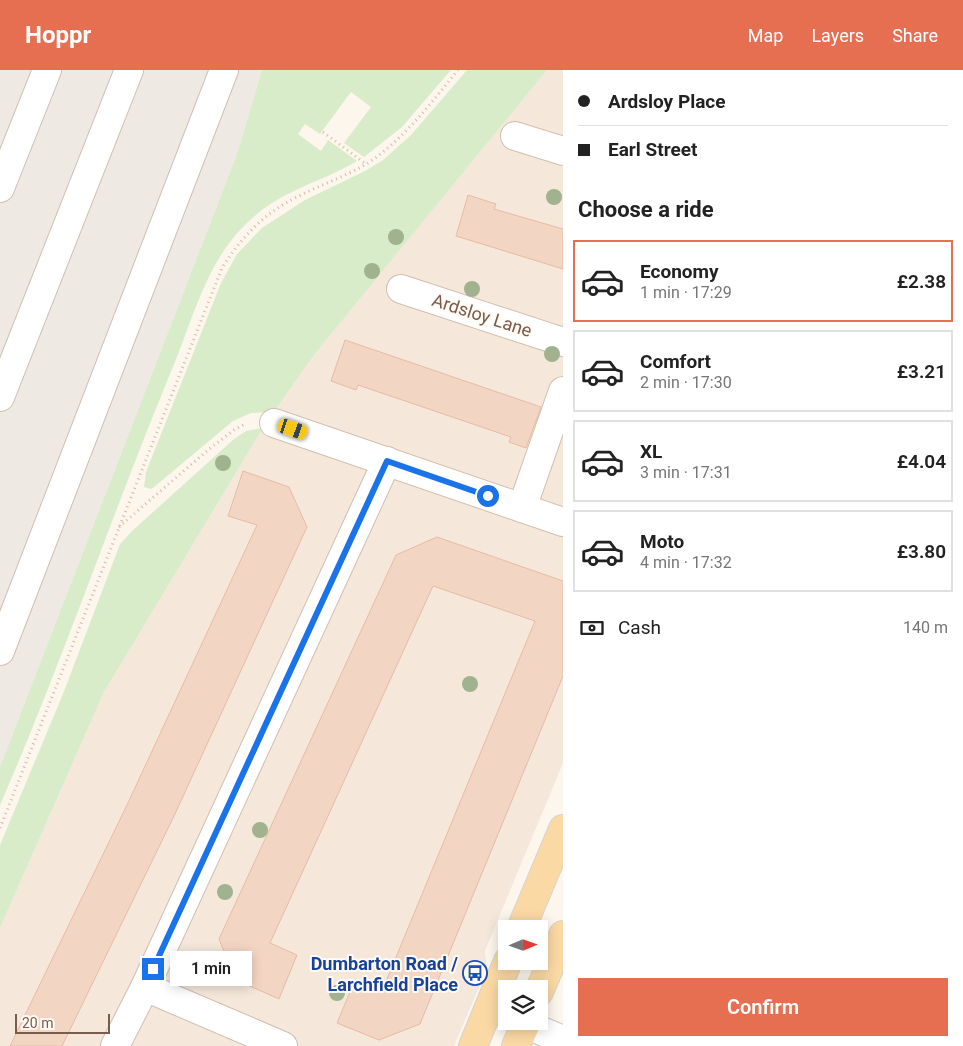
<!DOCTYPE html>
<html lang="en">
<head>
<meta charset="utf-8">
<style>
  :root { --surface:#fff; --page:#f6f6f6; --text:#222; --muted:#767676; --line:#e0e0e0; --accent:#e76f51 }
  body { margin:0; font-family:Roboto,sans-serif; background:var(--page); color:var(--text); height:100vh; display:flex; flex-direction:column; font-size:19px; white-space:nowrap }
  * { box-sizing:border-box; margin:0 }
  p { font-size:16px; color:var(--muted) }
  .icon { flex:none; width:28px; height:28px; fill:none; stroke:currentColor; stroke-width:2; stroke-linecap:round; stroke-linejoin:round }
  .map { position:relative; flex:1; overflow:hidden }
  .details { display:flex; flex-direction:column; background:var(--surface); width:400px }
  .details>* { flex:none }
  .hud { display:grid; align-content:center; height:110px; padding:0 15px; background:var(--surface) }
  .needle { width:32px; rotate:88deg }
  .controls { position:absolute; left:498px; top:850px; display:grid; gap:10px }
  .controls a { display:grid; place-items:center; width:50px; height:50px; border-radius:0px; background:var(--surface); box-shadow:0 2px 12px #0003; font-size:25px }
  .scale { position:absolute; left:15px; bottom:12px; width:95px; box-sizing:border-box; padding-left:5px; border:2px solid #7a5c4d; border-top:0; font-size:14px; line-height:18px; white-space:nowrap; color:#7a5c4d; -webkit-text-stroke:4px #fffaf3; paint-order:stroke }
  .end { position:absolute; width:22px; height:22px; margin:-11px; border:6px solid #1a73e8; background:#fff; box-shadow:0 0 0 2px #fff }
  .from { border-radius:50% }
  .bubble { position:absolute; height:35px; border-radius:0px; background:var(--surface); box-shadow:0 2px 12px #0003; font-size:16px; font-weight:600; line-height:35px; text-align:center }
  .car { position:absolute; width:15px; height:30px; margin:-15px -8px; border-radius:6px; box-shadow:0 0 4px 1px #0007; background:linear-gradient(#f5c518 24%,#345 0 40%,#f5c518 0 76%,#345 0 86%,#f5c518 0) }
  .hud b { display:flex; align-items:center; gap:18px; height:48px; font-size:19px }
  .hud b+b { border-top:1px solid var(--line) }
  .hud i { width:12px; height:12px; background:var(--text) }
  ul { padding:0; list-style:none }
  li { display:flex; align-items:center; gap:15px; height:82px; margin:0 10px 8px; padding:0 5px; border:2px solid var(--line); border-radius:0px }
  li div { flex:1 }
  li b { display:block; font-size:19px }
  li em { font-style:normal; font-weight:600 }
  li.selected { border-color:var(--accent) }
  li>.icon { width:45px; height:45px; stroke-width:1.5 }
  h2 { padding:0 15px; font-size:22px; line-height:60px }
  .pay { display:flex; align-items:center; gap:12px; height:55px; padding:0 15px; font-size:19px }
  .pay p { margin-inline-start:auto }
  .primary-button { display:flex; gap:10px; margin-top:auto; padding:10px 15px }
  .primary-button a { flex:1; height:58px; border-radius:0px; background:var(--accent); color:#fff; font-size:20px; font-weight:600; line-height:58px; text-align:center }
  header { display:flex; align-items:center; gap:30px; box-sizing:border-box; height:70px; padding:0 25px; background:var(--accent); color:#fff }
  header strong { font-size:24px }
  nav { display:flex; gap:28px; margin-inline-start:auto; font-size:18px }
  main { display:flex; flex:1; min-height:0 }
  .map>svg:first-child { display:block }
  .residential { fill:#f5e8da }
  .industrial { fill:#efe9e4 }
  .green { fill:#d8ecc9 }
  .building { fill:#f3d5c3; stroke:#e6bba3 }
  .lines { fill:none; stroke-linecap:round; stroke-linejoin:round }
  .minor-casing { stroke:#d1beb0; stroke-width:30 }
  .major-casing { stroke:#dad1cd; stroke-width:30 }
  .path { stroke:#d9b8a5; stroke-width:3; stroke-dasharray:1 4; stroke-linecap:butt }
  .minor { stroke:#fff; stroke-width:28 }
  .major { stroke:#fbd9a5; stroke-width:28 }
  .tree { fill:#a0b28e }
  .route { stroke:#1a73e8; stroke-width:6 }
  .labels { text-anchor:middle; dominant-baseline:central; stroke-width:4; stroke-linejoin:round; paint-order:stroke }
  .street-label { font-size:18px; fill:#7a5c4d; stroke:#fffaf3 }
  .transit-label { font-size:18px; font-weight:bold; fill:#164399; stroke:#fffaf3; text-anchor:end }
</style>
</head>
<body>
<header>
<strong>Hoppr</strong>
<nav><a>Map</a><a>Layers</a><a>Share</a></nav>
</header>
<main>
<div class="map">
<svg width="563" height="976" viewBox="0 0 563 976">
  <rect width="100%" height="100%" fill="#fdf6ec"/>
  <polygon class="residential" points="547,0 563,0 563,693 485,881 487,899 454,976 0,976 0,858 104,622 263,358 314,285"/>
  <polygon class="industrial" points="0,0 262,0 237,84 0,697"/>
  <g class="green">
    <path d="M262 0H451L402 57 364 87 344 73 371 37 351 22 320 64 305 54 298 64 321 81 328 70 357 91C314 116 278 120 242 158 204 197 191 256 170 304 111 447 62 593 0 735V697L237 84Z"/>
    <polygon points="467,0 547,0 314,285 274,342 251,343 233,351 154,417 151,419 144,417 146,402 221,213 237,184 262,158 305,130 365,101 383,90 411,65"/>
    <polygon points="263,358 104,622 0,858 0,775 63,624 120,474 132,461 234,369 246,361"/>
  </g>
  <g class="building">
    <polygon points="468,125 496,134 494,139 563,159 563,199 456,166"/>
    <polygon points="345,270 541,337 526,378 509,372 511,367 358,315 356,320 331,311"/>
    <polygon points="243,401 289,417 307,457 174,746 62,976 10,976 127,735 257,455 228,446"/>
    <polygon points="437,467 563,511 563,606 420,954 379,970 337,953 355,910 382,921 535,551 433,516 270,873 297,885 279,929 236,910 219,869 396,485"/>
  </g>
  <g class="lines">
    <defs>
      <g id="minor">
        <polyline points="515,66 563,81"/>
        <polyline points="0,118 47,0"/>
        <polyline points="401,219 563,272"/>
        <polyline points="0,327 129,0"/>
        <polyline points="274,353 563,452"/>
        <polyline points="522,438 563,321"/>
        <polyline points="0,581 224,0"/>
        <polyline points="145,917 283,976"/>
        <polyline points="518,951 563,970"/>
        <polyline points="115,976 145,917 387,391"/>
      </g>
      <g id="major">
        <polyline points="521,859 563,759"/>
        <polyline points="539,922 563,865"/>
        <polyline points="473,976 508,891"/>
        <polyline points="516,976 527,951"/>
      </g>
    </defs>
    <use href="#minor" class="minor-casing"/>
    <use href="#major" class="major-casing"/>
    <g class="path">
      <polyline points="323,62 366,94"/>
      <polyline points="119,457 208,380 234,360 245,354"/>
      <path d="M0 758 222 198C241 168 263 144 295 128 319 115 345 107 368 93 404 69 431 33 458 0"/>
    </g>
    <use href="#minor" class="minor"/>
    <use href="#major" class="major"/>
  </g>
  <g class="tree">
    <circle cx="554" cy="127" r="8"/>
    <circle cx="396" cy="167" r="8"/>
    <circle cx="372" cy="201" r="8"/>
    <circle cx="472" cy="219" r="8"/>
    <circle cx="552" cy="284" r="8"/>
    <circle cx="223" cy="393" r="8"/>
    <circle cx="470" cy="614" r="8"/>
    <circle cx="260" cy="760" r="8"/>
    <circle cx="225" cy="822" r="8"/>
    <circle cx="337" cy="923" r="8"/>
  </g>
  <g class="lines">
    <polyline class="route" points="153,899 387,391 488,426"/>
  </g>
  <defs>
    <symbol id="bus-ring" viewBox="-11 -11 22 22"><circle r="9.5" fill="#fffaf3" stroke="#1a4fb4" stroke-width="1.5"/><path d="M-5-6H5V4H4V6H2V4H-2V6H-4V4H-5ZM-3.5-4V0h7V-4ZM-3.5 1.2v1.5H-2V1.2ZM2 1.2v1.5H3.5V1.2Z" fill="#1a4fb4"/></symbol>
  </defs>
  <g fill-rule="evenodd">
    <use href="#bus-ring" x="461" y="889" width="28" height="28"/>
  </g>
  <g class="labels">
    <g class="street-label">
      <text transform="translate(482 245) rotate(18)">Ardsloy Lane</text>
    </g>
    <g class="transit-label">
      <text x="458" y="893">Dumbarton Road /<tspan x="458" dy="21">Larchfield Place</tspan></text>
    </g>
  </g>
</svg>
<div class="controls">
<a><svg class="needle" viewBox="-14 -14 28 28"><path d="M0-13l5 13h-10z" fill="#e53935"/><path d="M0 13l5-13h-10z" fill="#767676"/></svg></a>
<a><svg class="icon" aria-label="layers" viewBox="0 0 24 24"><path d="M12 4l9 5-9 5-9-5zM3 14l9 5 9-5"/></svg></a>
</div>
<div class="scale">20 m</div>
<i class="end from" style="left:488px;top:426px"></i>
<i class="end" style="left:153px;top:899px"></i>
<div class="bubble" style="left:170px;top:881px;width:82px">1 min</div>
<i class="car" style="left:293px;top:359px;rotate:109deg"></i>
</div>
<section class="details">
<div class="hud">
<b><i class="from"></i>Ardsloy Place</b>
<b><i></i>Earl Street</b>
</div>
<h2>Choose a ride</h2>
<ul>
<li class="selected"><svg class="icon" aria-label="car" viewBox="0 0 24 24"><path d="M5 17H2v-5l4-1 3-4h7l3 4 3 1v5h-3M9 17h6M6 11h13"/><circle cx="7" cy="17" r="2"/><circle cx="17" cy="17" r="2"/></svg><div><b>Economy</b><p>1 min · 17:29</p></div><em>£2.38</em></li>
<li><svg class="icon" aria-label="car" viewBox="0 0 24 24"><path d="M5 17H2v-5l4-1 3-4h7l3 4 3 1v5h-3M9 17h6M6 11h13"/><circle cx="7" cy="17" r="2"/><circle cx="17" cy="17" r="2"/></svg><div><b>Comfort</b><p>2 min · 17:30</p></div><em>£3.21</em></li>
<li><svg class="icon" aria-label="car" viewBox="0 0 24 24"><path d="M5 17H2v-5l4-1 3-4h7l3 4 3 1v5h-3M9 17h6M6 11h13"/><circle cx="7" cy="17" r="2"/><circle cx="17" cy="17" r="2"/></svg><div><b>XL</b><p>3 min · 17:31</p></div><em>£4.04</em></li>
<li><svg class="icon" aria-label="car" viewBox="0 0 24 24"><path d="M5 17H2v-5l4-1 3-4h7l3 4 3 1v5h-3M9 17h6M6 11h13"/><circle cx="7" cy="17" r="2"/><circle cx="17" cy="17" r="2"/></svg><div><b>Moto</b><p>4 min · 17:32</p></div><em>£3.80</em></li>
</ul>
<div class="pay"><svg class="icon" aria-label="cash" viewBox="0 0 24 24"><path d="M3 7h18v10H3z"/><circle cx="12" cy="12" r="2"/></svg>Cash<p>140 m</p></div>
<div class="primary-button"><a>Confirm</a></div>
</section>
</main>
</body>
</html>
